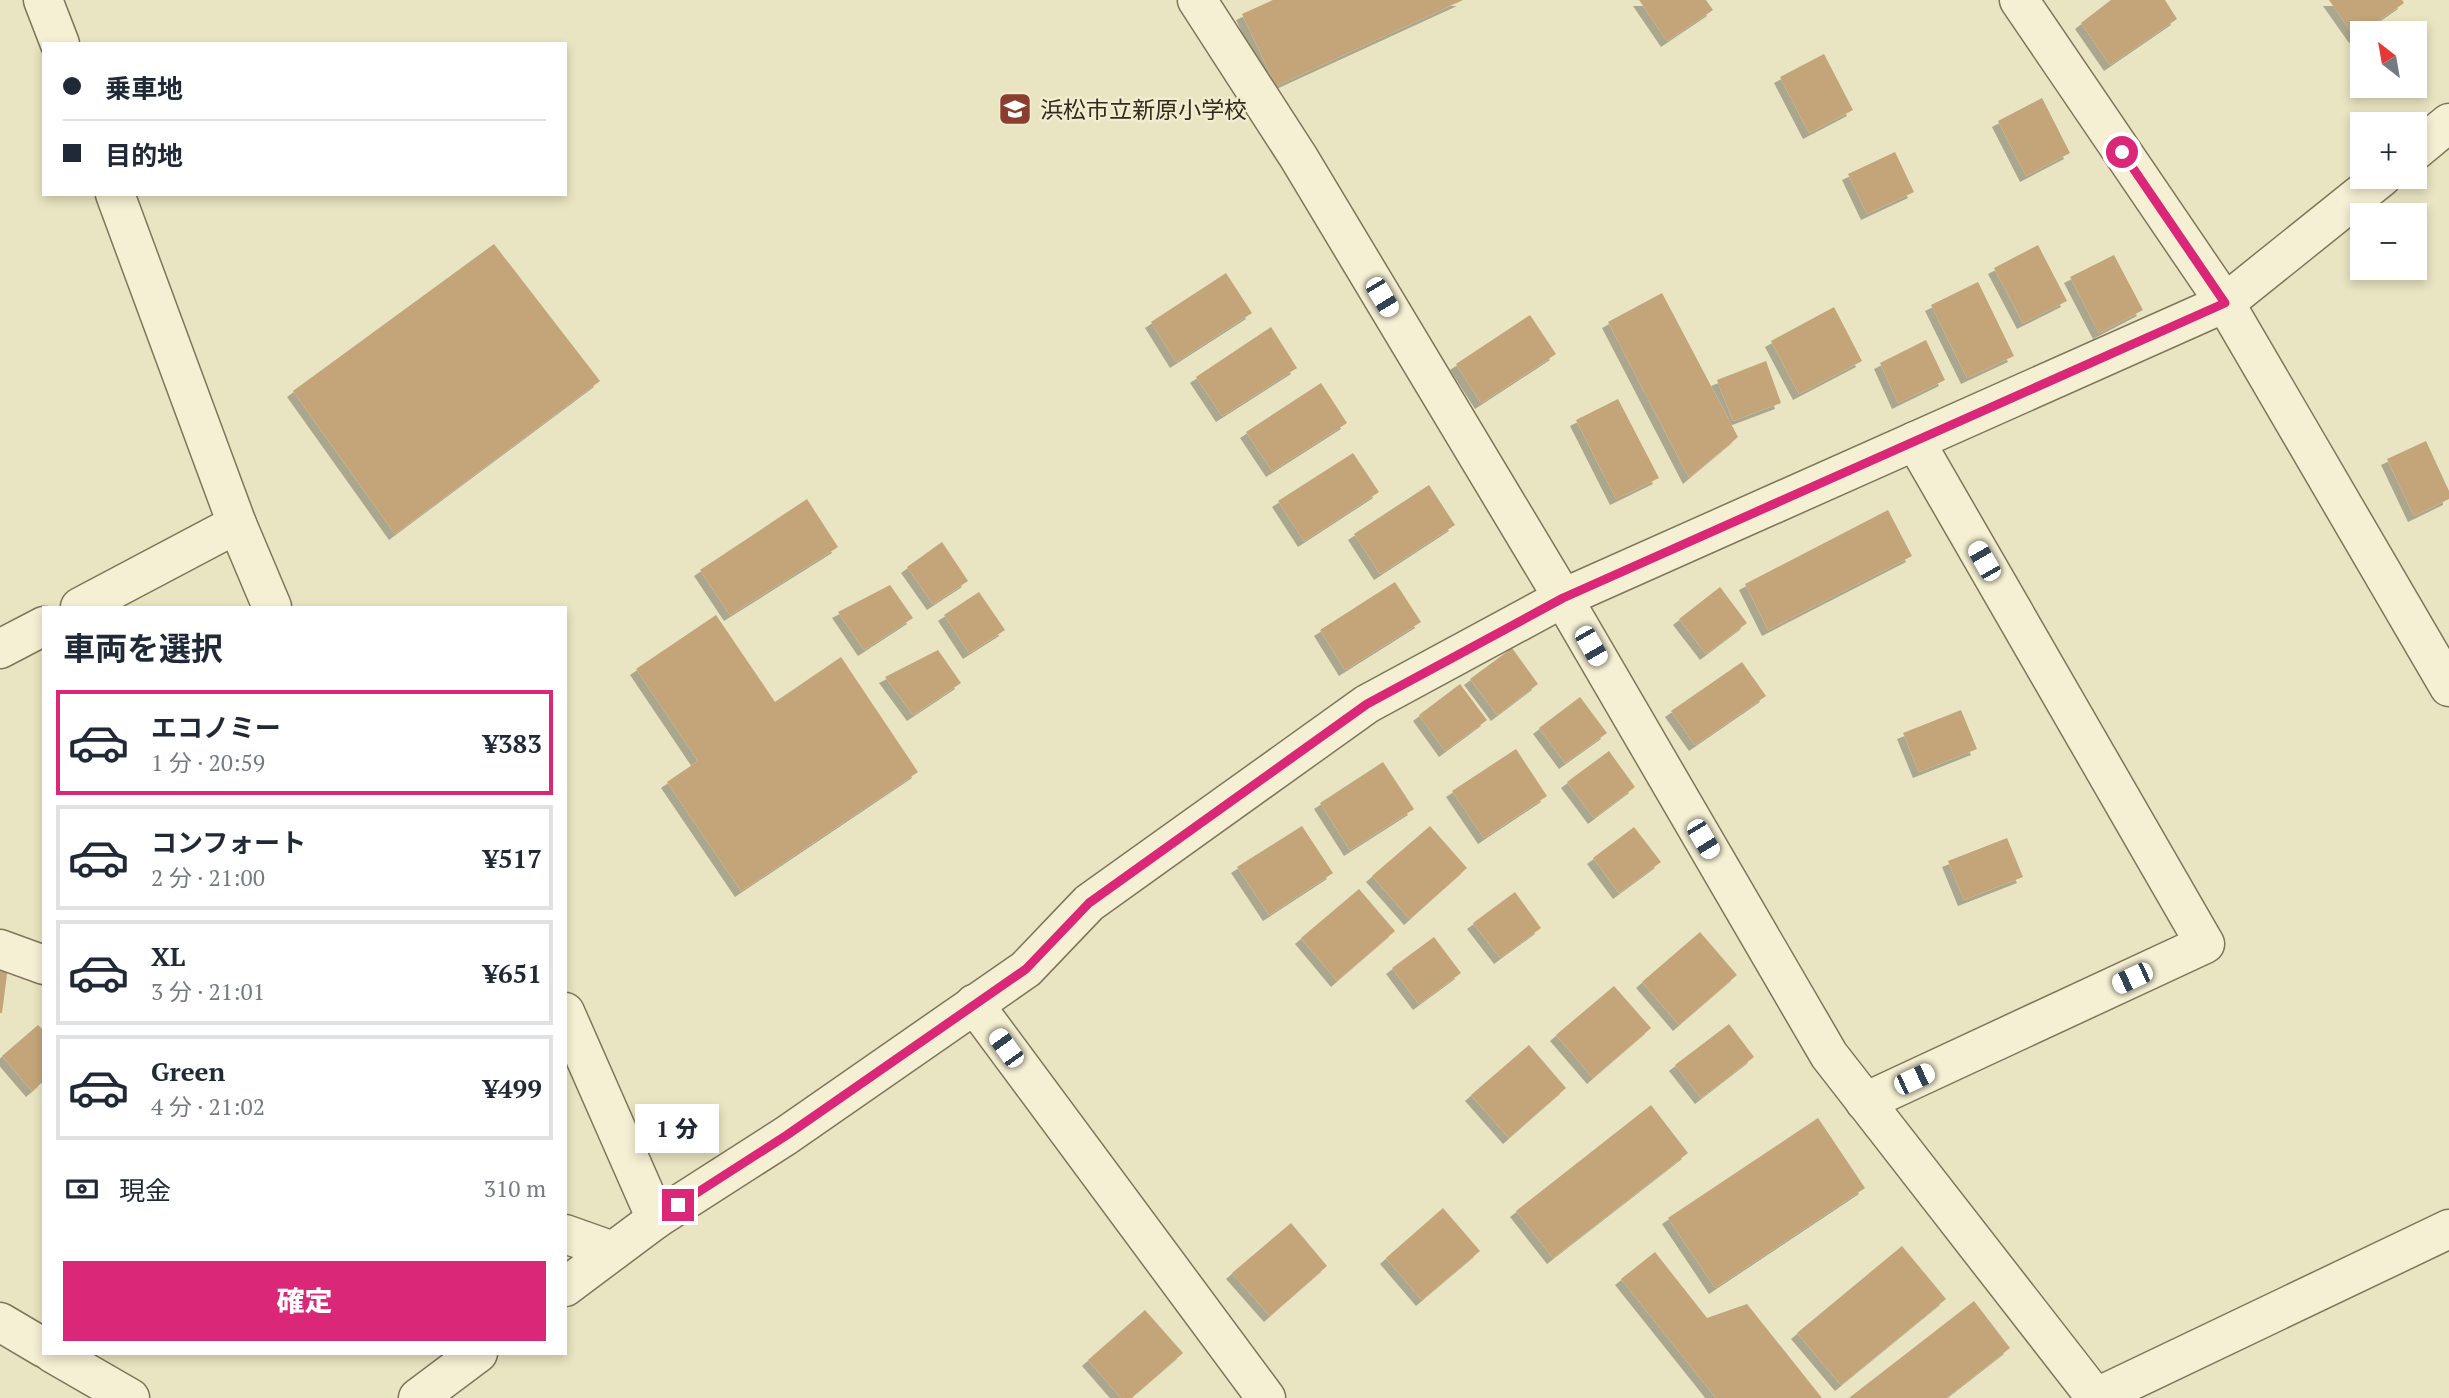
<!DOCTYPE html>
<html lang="ja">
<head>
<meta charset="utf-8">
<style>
  :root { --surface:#fff; --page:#f2f2f3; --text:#1f2937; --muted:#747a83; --line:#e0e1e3; --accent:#db2777 }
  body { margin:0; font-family:"PT Serif","Noto Sans JP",serif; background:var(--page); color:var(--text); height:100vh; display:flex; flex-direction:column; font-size:26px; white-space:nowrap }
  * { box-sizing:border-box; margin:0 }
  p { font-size:23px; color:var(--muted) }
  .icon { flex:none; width:38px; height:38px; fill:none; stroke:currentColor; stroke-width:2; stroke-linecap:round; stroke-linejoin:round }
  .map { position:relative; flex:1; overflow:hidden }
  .panel { position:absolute; left:42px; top:606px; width:525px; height:749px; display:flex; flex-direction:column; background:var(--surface); border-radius:0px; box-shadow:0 4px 10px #0003 }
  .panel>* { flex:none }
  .top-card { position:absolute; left:42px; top:42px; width:525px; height:154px; border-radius:0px; box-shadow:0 4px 10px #0003; display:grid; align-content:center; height:154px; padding:0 21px; background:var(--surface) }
  .needle { width:46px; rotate:329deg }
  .tools { position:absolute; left:2350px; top:21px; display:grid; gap:14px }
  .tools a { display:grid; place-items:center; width:77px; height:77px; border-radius:0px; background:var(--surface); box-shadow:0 4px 10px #0003; font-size:35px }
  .end { position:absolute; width:32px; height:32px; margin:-16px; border:9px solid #db2777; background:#fff; box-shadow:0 0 0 4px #fff }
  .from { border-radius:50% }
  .bubble { position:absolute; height:49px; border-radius:0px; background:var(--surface); box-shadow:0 4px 10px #0003; font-size:23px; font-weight:800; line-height:49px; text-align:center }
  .car { position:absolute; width:21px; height:42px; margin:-21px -10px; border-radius:9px; box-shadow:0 0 5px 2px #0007; background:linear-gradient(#fff 24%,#345 0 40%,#fff 0 76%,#345 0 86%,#fff 0) }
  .top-card b { display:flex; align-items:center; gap:24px; height:66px; font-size:26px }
  .top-card b+b { border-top:2px solid var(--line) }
  .top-card i { width:18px; height:18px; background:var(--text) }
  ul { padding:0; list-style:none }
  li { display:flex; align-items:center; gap:21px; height:105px; margin:0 14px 10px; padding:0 7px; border:4px solid var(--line); border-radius:0px }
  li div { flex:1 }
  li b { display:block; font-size:26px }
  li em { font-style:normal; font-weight:800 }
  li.current { border-color:var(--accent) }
  li>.icon { width:63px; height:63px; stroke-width:1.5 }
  h2 { padding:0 21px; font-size:32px; line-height:84px }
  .pay { display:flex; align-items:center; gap:18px; height:77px; padding:0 21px; font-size:26px }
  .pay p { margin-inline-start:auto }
  .primary-button { display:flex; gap:14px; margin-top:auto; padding:14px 21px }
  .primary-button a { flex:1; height:80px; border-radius:0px; background:var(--accent); color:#fff; font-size:28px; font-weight:800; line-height:80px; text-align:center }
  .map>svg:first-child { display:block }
  .building { fill:#c4a57a; filter:url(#shadow) }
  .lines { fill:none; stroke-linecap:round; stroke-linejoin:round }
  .minor-casing { stroke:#80755a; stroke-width:41 }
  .tertiary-casing { stroke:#80755a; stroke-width:41 }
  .minor { stroke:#f5f0d3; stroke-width:38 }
  .tertiary { stroke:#f5f0d3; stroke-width:38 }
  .route { stroke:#db2777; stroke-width:9 }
  .labels { text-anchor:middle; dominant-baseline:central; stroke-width:5; stroke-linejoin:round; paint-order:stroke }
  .poi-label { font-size:23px; fill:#322a1d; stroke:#f1edd0; text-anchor:start }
</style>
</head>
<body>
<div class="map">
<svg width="2449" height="1398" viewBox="0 0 2449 1398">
  <defs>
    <filter id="shadow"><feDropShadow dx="-6" dy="6" stdDeviation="0" flood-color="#0004"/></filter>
  </defs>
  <rect width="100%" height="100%" fill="#e9e4c1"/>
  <g class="building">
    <polygon points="1273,0 1463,0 1276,86 1242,14"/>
    <polygon points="1639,0 1706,0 1713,10 1667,41"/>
    <polygon points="2111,0 2165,0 2177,19 2110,65 2081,23"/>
    <polygon points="2329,0 2402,0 2404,3 2355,37"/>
    <polygon points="1824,54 1853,110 1809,133 1780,77"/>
    <polygon points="2042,98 2070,153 2026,176 1998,121"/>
    <polygon points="1895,152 1914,192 1867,214 1848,174"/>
    <polygon points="494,244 600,381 395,534 293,391"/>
    <polygon points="2038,245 2067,301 2023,323 1994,268"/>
    <polygon points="2114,255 2143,310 2099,333 2070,277"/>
    <polygon points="1226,273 1252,313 1176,362 1151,322"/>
    <polygon points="1978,282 2014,356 1967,378 1931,305"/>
    <polygon points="1662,293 1738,437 1689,478 1608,322"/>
    <polygon points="1834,307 1862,361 1799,394 1771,341"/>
    <polygon points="1530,315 1556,354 1481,403 1456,364"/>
    <polygon points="1271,327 1297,368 1222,416 1196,377"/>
    <polygon points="1926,340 1945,380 1898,403 1880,363"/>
    <polygon points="1766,361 1781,403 1733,421 1717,380"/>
    <polygon points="1321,383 1347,423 1272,471 1246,432"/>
    <polygon points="1618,399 1659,478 1616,499 1576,420"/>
    <polygon points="2426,441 2449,491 2449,499 2414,516 2387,459"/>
    <polygon points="1353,453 1379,492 1304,541 1278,501"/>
    <polygon points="1429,485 1455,525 1380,574 1354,534"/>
    <polygon points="807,499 838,547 730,615 700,570"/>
    <polygon points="1888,510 1912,556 1768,630 1745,584"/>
    <polygon points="942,542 968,581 933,604 907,567"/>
    <polygon points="1395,582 1421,622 1345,670 1320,630"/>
    <polygon points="890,585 913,618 864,650 838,612"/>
    <polygon points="1720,587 1747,623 1706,654 1679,619"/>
    <polygon points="979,592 1005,630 969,653 944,615"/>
    <polygon points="716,615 775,702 841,657 918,772 741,891 667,782 698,761 636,669"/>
    <polygon points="1512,648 1538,684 1497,715 1470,679"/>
    <polygon points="938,650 961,683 913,715 885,677"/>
    <polygon points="1742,662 1766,696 1695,745 1671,711"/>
    <polygon points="1460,684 1487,720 1445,751 1419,715"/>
    <polygon points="1580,697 1607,733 1565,763 1539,728"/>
    <polygon points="1961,710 1977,749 1919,772 1903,733"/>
    <polygon points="1516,749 1547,796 1484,838 1452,791"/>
    <polygon points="1609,751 1635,787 1594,818 1567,782"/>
    <polygon points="1383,762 1414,809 1350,850 1320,803"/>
    <polygon points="1302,826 1333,873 1269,915 1237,867"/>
    <polygon points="1430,826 1467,868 1410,919 1372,876"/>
    <polygon points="1634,827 1661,862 1619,893 1593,858"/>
    <polygon points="2007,838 2023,877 1964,900 1948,861"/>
    <polygon points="1359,889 1395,931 1337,981 1301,938"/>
    <polygon points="1515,892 1541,928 1500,958 1473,923"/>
    <polygon points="1700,932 1737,975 1679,1025 1642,982"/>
    <polygon points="1434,937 1461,973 1419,1004 1392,968"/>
    <polygon points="0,966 8,967 2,1013 0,1013"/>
    <polygon points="1614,986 1651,1028 1593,1078 1556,1035"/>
    <polygon points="1729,1024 1754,1057 1701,1098 1675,1065"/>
    <polygon points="38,1025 44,1031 44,1081 32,1091 2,1056"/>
    <polygon points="1529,1045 1566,1088 1509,1138 1471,1095"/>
    <polygon points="1651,1105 1688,1153 1553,1258 1516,1211"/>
    <polygon points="1818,1118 1865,1188 1715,1288 1668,1218"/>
    <polygon points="1443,1208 1480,1251 1422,1300 1386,1258"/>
    <polygon points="1291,1223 1327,1266 1270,1316 1232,1273"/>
    <polygon points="1902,1246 1946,1299 1841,1385 1797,1333"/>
    <polygon points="1655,1252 1707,1318 1747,1304 1822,1398 1716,1398 1621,1279"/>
    <polygon points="1974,1301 2010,1348 1946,1398 1849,1398"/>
    <polygon points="1145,1310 1183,1353 1131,1398 1121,1398 1088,1360"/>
  </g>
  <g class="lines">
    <defs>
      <g id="minor">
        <polyline points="43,0 60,44"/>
        <polyline points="1197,0 1299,158 1563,598 1829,1055 2096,1398"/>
        <polyline points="2019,0 2225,303 2449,687"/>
        <polyline points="2415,151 2449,123"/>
        <polyline points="115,194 237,524 272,607"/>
        <polyline points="80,607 237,524"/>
        <polyline points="0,649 44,626"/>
        <polyline points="0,949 44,965"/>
        <polyline points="974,1004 1266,1398"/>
        <polyline points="565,1012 656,1219"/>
        <polyline points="1865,1102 2205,944 1915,441"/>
        <polyline points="565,1234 613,1251"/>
        <polyline points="565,1287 656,1219 787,1135 1026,969 1089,903 1367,704 1563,598 2225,303 2382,177"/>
        <polyline points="418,1398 478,1353"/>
        <polyline points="2095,1398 2449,1229"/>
      </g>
      <g id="tertiary">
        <polyline points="0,1322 44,1348"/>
        <polyline points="52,1353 130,1398"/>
      </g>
    </defs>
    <use href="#minor" class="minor-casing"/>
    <use href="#tertiary" class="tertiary-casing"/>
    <use href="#minor" class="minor"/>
    <use href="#tertiary" class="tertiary"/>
  </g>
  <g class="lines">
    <polyline class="route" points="678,1205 787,1135 1026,969 1089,903 1367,704 1563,598 2225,303 2122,152"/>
  </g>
  <defs>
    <symbol id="school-square" viewBox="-11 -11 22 22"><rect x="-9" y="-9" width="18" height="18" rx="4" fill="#8a3e30" stroke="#f1edd0"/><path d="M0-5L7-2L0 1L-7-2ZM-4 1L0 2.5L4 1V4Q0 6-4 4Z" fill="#fff"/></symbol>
  </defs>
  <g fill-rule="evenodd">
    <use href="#school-square" x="996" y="90" width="38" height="38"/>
  </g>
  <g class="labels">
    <g class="poi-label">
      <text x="1040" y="109">浜松市立新原小学校</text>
    </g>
  </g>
</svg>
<div class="tools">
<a><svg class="needle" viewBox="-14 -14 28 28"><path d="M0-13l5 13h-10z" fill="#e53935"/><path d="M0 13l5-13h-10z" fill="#747a83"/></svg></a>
<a>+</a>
<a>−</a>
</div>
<i class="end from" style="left:2122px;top:152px"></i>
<i class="end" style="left:678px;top:1205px"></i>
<div class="bubble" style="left:635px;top:1104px;width:84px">1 分</div>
<i class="car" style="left:1382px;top:297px;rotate:149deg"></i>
<i class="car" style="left:1984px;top:561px;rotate:330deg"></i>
<i class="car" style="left:1591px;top:646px;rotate:150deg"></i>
<i class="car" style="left:1703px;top:839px;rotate:149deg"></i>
<i class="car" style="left:2132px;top:978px;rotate:245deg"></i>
<i class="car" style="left:1006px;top:1048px;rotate:324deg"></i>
<i class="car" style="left:1914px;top:1079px;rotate:65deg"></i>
<div class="top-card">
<b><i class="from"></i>乗車地</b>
<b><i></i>目的地</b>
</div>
<section class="panel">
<h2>車両を選択</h2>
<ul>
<li class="current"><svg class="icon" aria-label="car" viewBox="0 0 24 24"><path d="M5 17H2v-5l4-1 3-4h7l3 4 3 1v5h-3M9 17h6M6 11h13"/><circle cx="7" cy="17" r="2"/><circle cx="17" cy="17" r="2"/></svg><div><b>エコノミー</b><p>1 分 · 20:59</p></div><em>¥383</em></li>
<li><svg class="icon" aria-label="car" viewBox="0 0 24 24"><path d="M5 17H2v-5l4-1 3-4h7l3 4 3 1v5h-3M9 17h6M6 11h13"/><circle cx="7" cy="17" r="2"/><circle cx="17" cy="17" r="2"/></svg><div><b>コンフォート</b><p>2 分 · 21:00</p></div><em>¥517</em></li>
<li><svg class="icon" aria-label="car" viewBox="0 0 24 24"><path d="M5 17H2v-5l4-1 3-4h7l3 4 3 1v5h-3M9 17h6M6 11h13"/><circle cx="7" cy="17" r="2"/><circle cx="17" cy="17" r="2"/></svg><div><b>XL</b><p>3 分 · 21:01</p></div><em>¥651</em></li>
<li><svg class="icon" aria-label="car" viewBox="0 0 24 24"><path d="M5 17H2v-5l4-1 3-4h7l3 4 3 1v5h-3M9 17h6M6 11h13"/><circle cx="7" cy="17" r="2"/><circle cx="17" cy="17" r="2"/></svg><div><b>Green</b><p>4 分 · 21:02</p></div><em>¥499</em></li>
</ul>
<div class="pay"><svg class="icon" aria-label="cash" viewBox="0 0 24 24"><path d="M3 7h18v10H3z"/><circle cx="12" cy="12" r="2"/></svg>現金<p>310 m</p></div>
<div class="primary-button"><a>確定</a></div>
</section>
</div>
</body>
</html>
